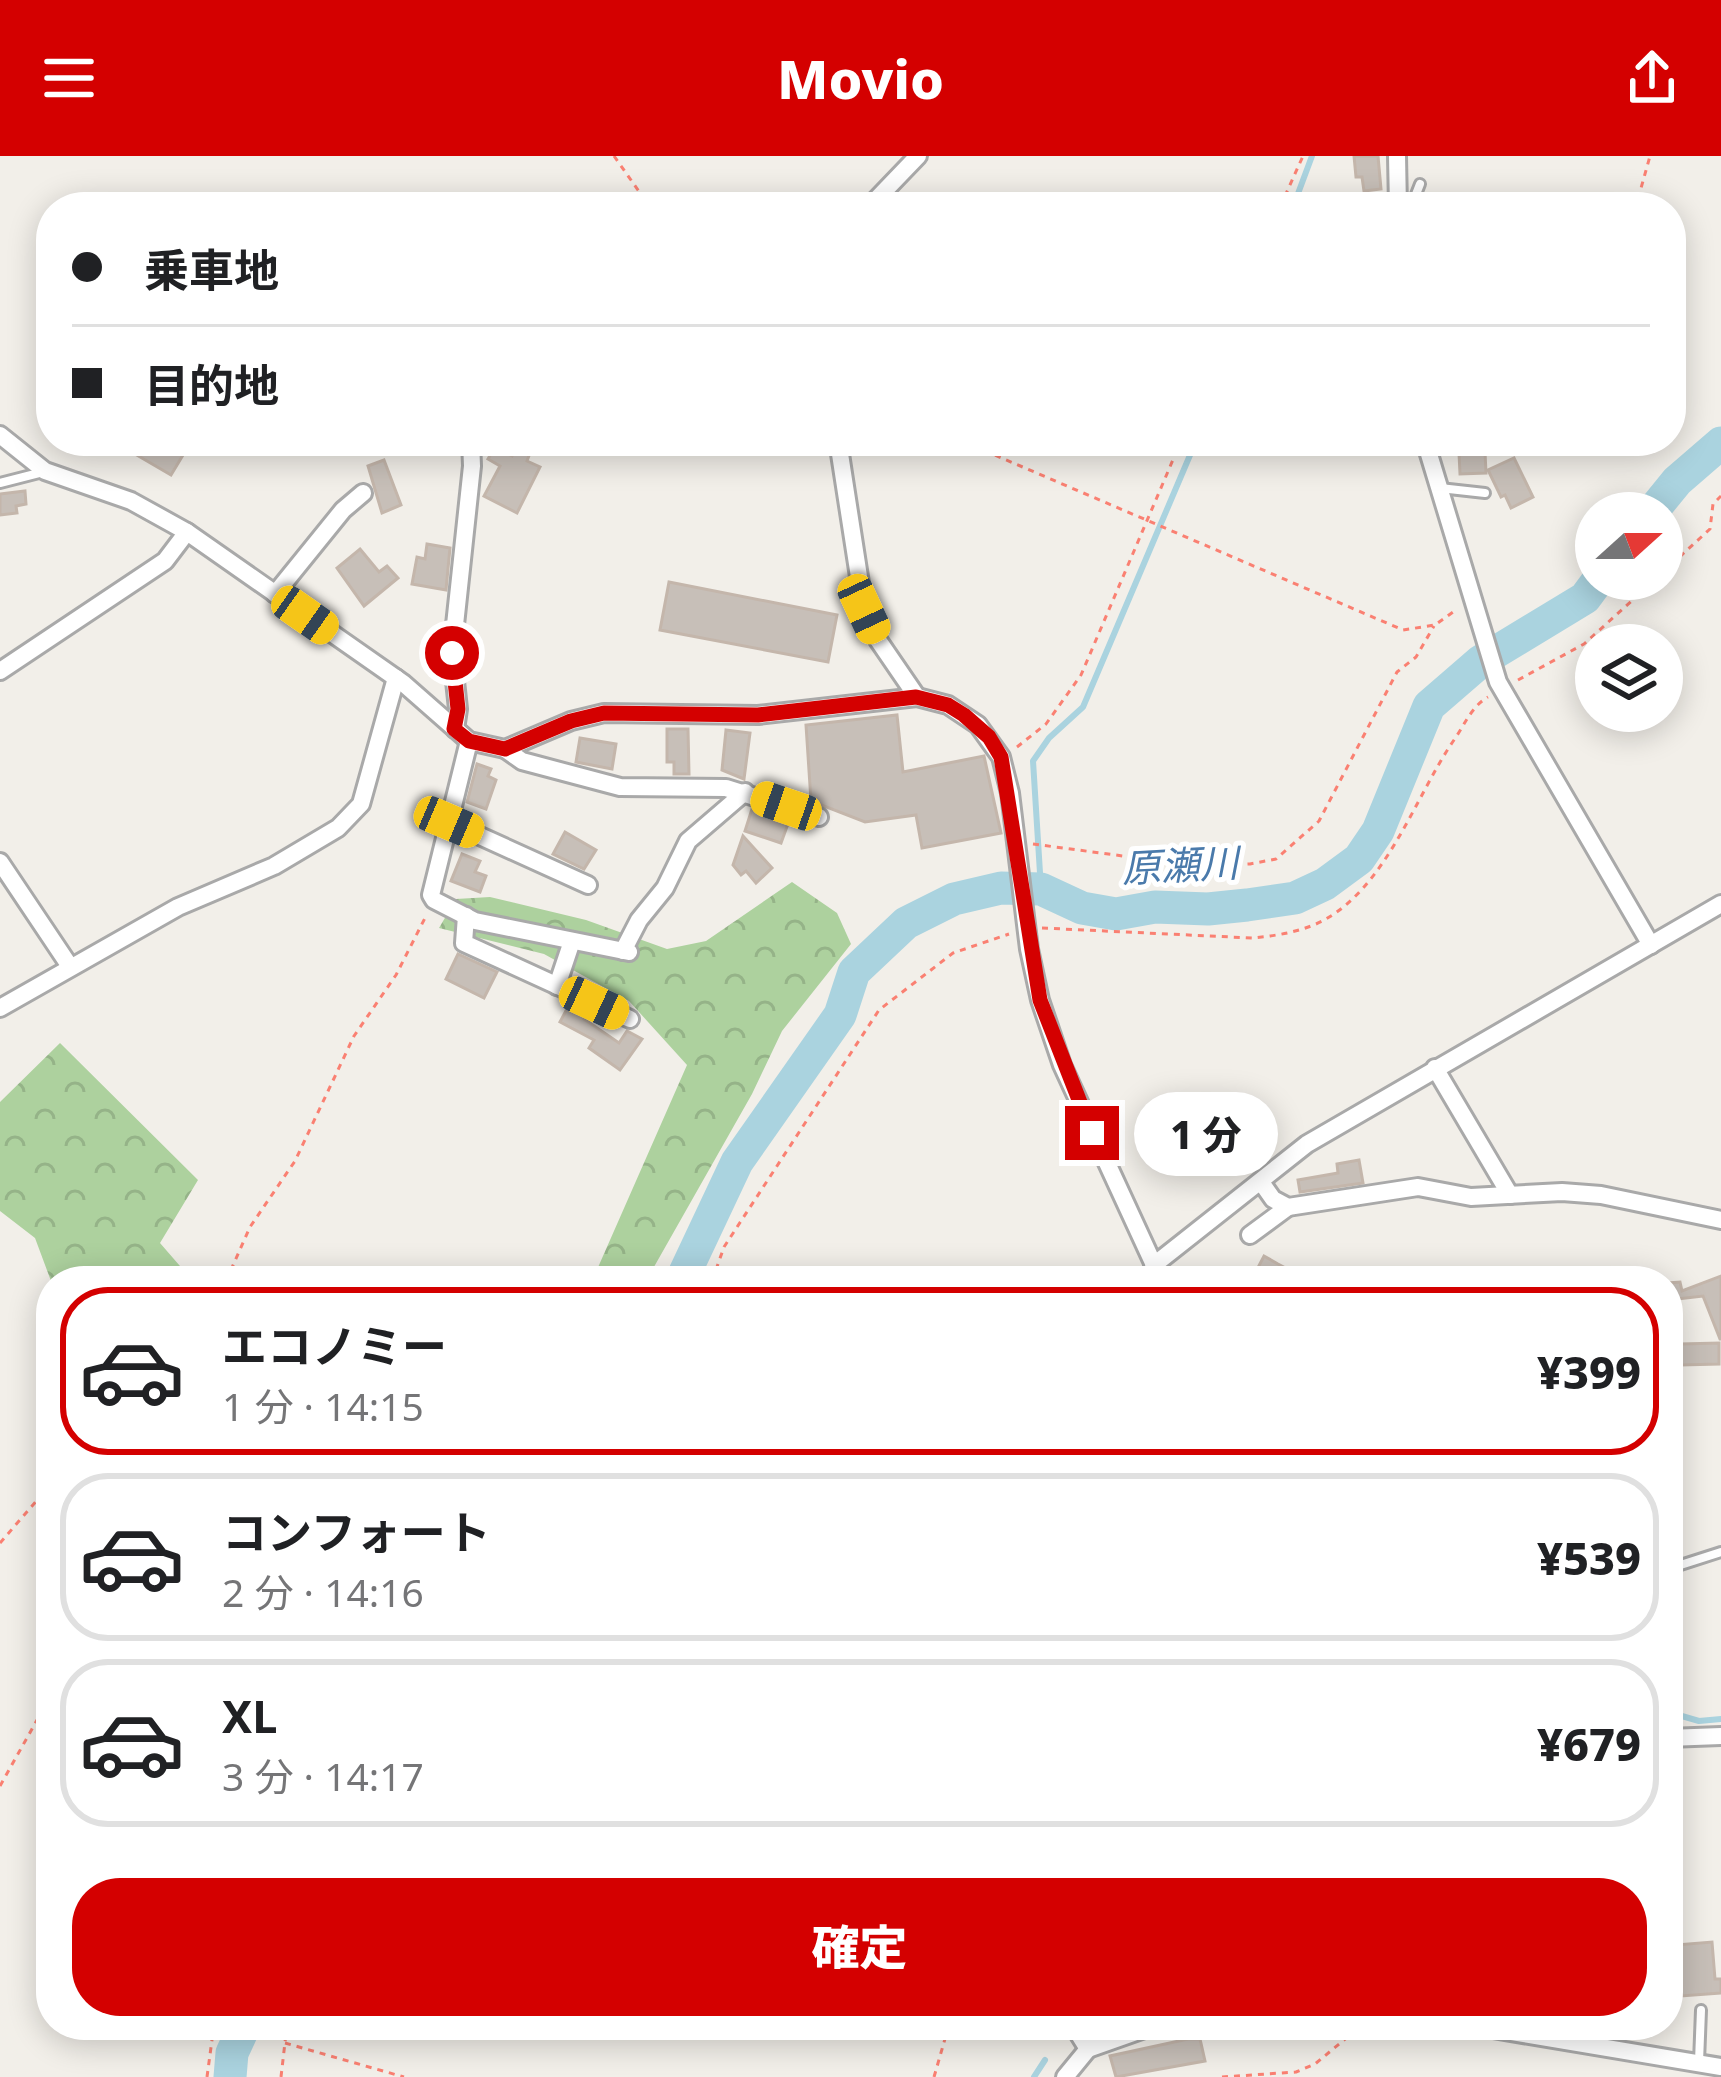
<!DOCTYPE html>
<html lang="ja">
<head>
<meta charset="utf-8">
<style>
  :root { --surface:#fff; --page:#f2f2f2; --text:#202124; --muted:#757577; --line:#e0e0e0; --accent:#d40000 }
  body { margin:0; font-family:"Noto Sans","Noto Sans JP",sans-serif; background:var(--page); color:var(--text); height:100vh; display:flex; flex-direction:column; font-size:45px; white-space:nowrap }
  * { box-sizing:border-box; margin:0 }
  p { font-size:39px; color:var(--muted) }
  .icon { flex:none; width:66px; height:66px; fill:none; stroke:currentColor; stroke-width:2; stroke-linecap:round; stroke-linejoin:round }
  .map { position:relative; flex:1; overflow:hidden }
  .side { position:absolute; left:36px; top:1110px; width:1647px; height:774px; display:flex; flex-direction:column; background:var(--surface); border-radius:48px; box-shadow:0 6px 30px #0003 }
  .side>* { flex:none }
  .hud { position:absolute; left:36px; top:36px; width:1650px; height:264px; border-radius:48px; box-shadow:0 6px 30px #0003; display:grid; align-content:center; height:264px; padding:0 36px; background:var(--surface) }
  .needle { width:78px; rotate:69deg }
  .buttons { position:absolute; left:1575px; top:336px; display:grid; gap:24px }
  .buttons a { display:grid; place-items:center; width:108px; height:108px; border-radius:50%; background:var(--surface); box-shadow:0 6px 30px #0003; font-size:60px }
  .end { position:absolute; width:54px; height:54px; margin:-27px; border:15px solid #d40000; background:#fff; box-shadow:0 0 0 6px #fff }
  .from { border-radius:50% }
  .bubble { position:absolute; height:84px; border-radius:42px; background:var(--surface); box-shadow:0 6px 30px #0003; font-size:39px; font-weight:800; line-height:84px; text-align:center }
  .car { position:absolute; width:36px; height:72px; margin:-36px -18px; border-radius:15px; box-shadow:0 0 9px 3px #0007; background:linear-gradient(#f5c518 24%,#345 0 40%,#f5c518 0 76%,#345 0 86%,#f5c518 0) }
  .hud b { display:flex; align-items:center; gap:42px; height:114px; font-size:45px }
  .hud b+b { border-top:3px solid var(--line) }
  .hud i { width:30px; height:30px; background:var(--text) }
  ul { padding:21px 0 0; list-style:none }
  li { display:flex; align-items:center; gap:36px; height:168px; margin:0 24px 18px; padding:0 12px; border:6px solid var(--line); border-radius:48px }
  li div { flex:1 }
  li b { display:block; font-size:45px }
  li em { font-style:normal; font-weight:800 }
  li.active { border-color:var(--accent) }
  li>.icon { width:108px; height:108px; stroke-width:1.5 }
  .action { display:flex; gap:24px; margin-top:auto; padding:24px 36px }
  .action a { flex:1; height:138px; border-radius:48px; background:var(--accent); color:#fff; font-size:48px; font-weight:800; line-height:138px; text-align:center }
  header { display:flex; justify-content:space-between; align-items:center; height:156px; padding:0 36px; background:var(--accent); color:#fff; font-size:54px; font-weight:800 }
  .map>svg:first-child { display:block }
  .forest { fill:url(#forest-crowns) }
  .lines { fill:none; stroke-linecap:round; stroke-linejoin:round }
  .stream { stroke:#aad3df; stroke-width:6 }
  .river { stroke:#aad3df; stroke-width:33 }
  .building { fill:#c7bfb8; stroke:#c4b6ab; stroke-width:3 }
  .service-casing { stroke:#a9a9a9; stroke-width:14 }
  .minor-casing { stroke:#a9a9a9; stroke-width:22 }
  .path { stroke:#fa8072; stroke-width:3; stroke-dasharray:6 6; stroke-linecap:butt }
  .service { stroke:#fff; stroke-width:8 }
  .minor { stroke:#fff; stroke-width:16 }
  .route { stroke:#d40000; stroke-width:15 }
  .labels { text-anchor:middle; dominant-baseline:central; stroke-width:10; stroke-linejoin:round; paint-order:stroke }
  .water-label { font-size:39px; font-style:italic; fill:#4a7aab; stroke:#fff }
</style>
</head>
<body>
<header><svg class="icon" aria-label="menu" viewBox="0 0 24 24"><path d="M4 6h16M4 12h16M4 18h16"/></svg>Movio<svg class="icon" aria-label="share" viewBox="0 0 24 24"><path d="M12 15V3M7 8l5-5 5 5M5 13v7h14v-7"/></svg></header>
<div class="map">
<svg width="1721" height="1921" viewBox="0 0 1721 1921">
  <defs>
    <pattern id="forest-crowns" width="20" height="18" patternUnits="userSpaceOnUse" patternTransform="scale(3)"><rect width="20" height="18" fill="#add19e"/><path d="M2 6a3 3 0 1 1 6 0M12 15a3 3 0 1 1 6 0" fill="none" stroke="#95b388"/></pattern>
  </defs>
  <rect width="100%" height="100%" fill="#f2efe9"/>
  <g class="forest">
    <polygon points="792,726 837,757 851,788 782,875 752,938 646,1125 592,1125 687,909 629,845 544,798 439,772 456,743 490,741 586,764 667,793 706,785"/>
    <polygon points="60,887 198,1024 160,1087 193,1125 51,1125 35,1082 0,1055 0,946"/>
  </g>
  <g class="lines">
    <g class="stream">
      <polyline points="1293,51 1312,0"/>
      <polyline points="1041,733 1033,605 1049,582 1083,551 1196,285"/>
      <polyline points="1668,1556 1699,1565 1721,1563"/>
      <polyline points="1034,1921 1045,1904"/>
    </g>
    <g class="river">
      <polyline points="1651,357 1677,325 1721,287"/>
      <polyline points="681,1125 737,1006 840,859 854,816 906,767 954,743 1001,732 1041,733 1082,752 1116,758 1155,751 1208,753 1247,749 1295,742 1325,728 1359,703 1378,675 1429,550 1481,505 1585,442 1599,423"/>
      <polyline points="230,1921 232,1897 245,1869"/>
    </g>
  </g>
  <g class="building">
    <polygon points="1354,0 1378,0 1381,33 1364,35 1362,21 1356,21"/>
    <polygon points="142,285 159,285 183,299 171,319 135,298"/>
    <polygon points="517,288 531,294 527,305 540,311 517,357 484,340 500,310 488,303 495,291 512,300"/>
    <polygon points="1485,296 1486,317 1460,318 1459,297"/>
    <polygon points="1514,302 1533,341 1511,352 1505,339 1501,341 1488,314"/>
    <polygon points="384,304 401,349 382,357 368,310"/>
    <polygon points="25,335 26,348 16,350 17,357 0,359 0,338"/>
    <polygon points="427,388 450,392 446,434 412,428 417,401 425,403"/>
    <polygon points="360,393 379,416 387,410 398,422 364,450 337,412"/>
    <polygon points="669,426 837,459 828,506 660,474"/>
    <polygon points="897,559 903,616 984,600 1001,677 922,692 916,659 865,666 811,645 806,569"/>
    <polygon points="667,573 688,573 689,618 674,618 674,606 667,606"/>
    <polygon points="726,574 750,577 744,623 722,614"/>
    <polygon points="580,582 616,588 612,613 576,606"/>
    <polygon points="477,608 491,613 488,620 496,624 486,653 467,646"/>
    <polygon points="752,653 789,665 781,687 745,675"/>
    <polygon points="565,676 596,694 584,713 553,698"/>
    <polygon points="743,680 772,712 756,727 746,715 741,719 733,709"/>
    <polygon points="462,698 480,705 475,716 486,720 480,736 451,725"/>
    <polygon points="458,798 497,816 484,842 446,823"/>
    <polygon points="569,849 587,857 584,863 619,887 627,875 642,883 620,914 589,892 594,884 560,866"/>
    <polygon points="1359,1004 1363,1027 1300,1036 1298,1024 1338,1017 1337,1008"/>
    <polygon points="1264,1100 1278,1108 1310,1125 1251,1125"/>
    <polygon points="1721,1120 1721,1183 1720,1183 1703,1140 1668,1144 1668,1127 1680,1126 1682,1135"/>
    <polygon points="1719,1187 1719,1208 1681,1209 1681,1188"/>
    <polygon points="1712,1786 1715,1823 1721,1823 1721,1837 1668,1841 1668,1794 1676,1793 1675,1789"/>
    <polygon points="1188,1883 1200,1883 1205,1905 1116,1921 1110,1900"/>
  </g>
  <g class="lines">
    <defs>
      <g id="service">
        <polyline points="1411,51 1420,28"/>
        <polyline points="0,327 43,316"/>
        <polyline points="1440,332 1485,337"/>
        <polyline points="1668,1413 1721,1396"/>
        <polyline points="1699,1906 1701,1854"/>
      </g>
      <g id="minor">
        <polyline points="1397,0 1398,51"/>
        <polyline points="869,51 918,0"/>
        <polyline points="0,279 45,315 131,345 187,376 403,527 469,585 505,593 571,565 604,557 758,559 917,541 948,549 978,569 1001,601 1010,637 1029,793 1040,844 1062,909 1154,1109"/>
        <polyline points="838,285 864,453 878,484 917,541"/>
        <polyline points="1425,285 1498,526 1651,789"/>
        <polyline points="275,438 343,354 363,337"/>
        <polyline points="0,515 165,405 187,376"/>
        <polyline points="455,573 458,553 452,497 472,310 471,285"/>
        <polyline points="469,585 431,739 434,744 475,765 629,796"/>
        <polyline points="505,593 522,605 620,631 726,632 819,661"/>
        <polyline points="449,666 588,729"/>
        <polyline points="0,706 69,809"/>
        <polyline points="466,760 464,787 630,863"/>
        <polyline points="623,795 639,764 665,732 688,685 745,636"/>
        <polyline points="557,830 572,785"/>
        <polyline points="0,852 178,751 274,710 338,672 361,648 396,522"/>
        <polyline points="1435,912 1510,1039"/>
        <polyline points="1261,1026 1273,1043 1288,1051 1418,1031 1471,1041 1562,1036 1601,1039 1721,1064"/>
        <polyline points="1250,1079 1288,1051"/>
        <polyline points="1149,1125 1154,1109 1307,988 1721,748"/>
        <polyline points="1668,1582 1721,1580"/>
        <polyline points="1073,1869 1088,1893 1156,1869 1268,1873 1318,1869"/>
        <polyline points="1469,1869 1721,1911"/>
        <polyline points="1065,1921 1088,1893"/>
      </g>
    </defs>
    <use href="#service" class="service-casing"/>
    <use href="#minor" class="minor-casing"/>
    <g class="path">
      <polyline points="614,0 650,51"/>
      <polyline points="1638,43 1650,0"/>
      <polyline points="1280,51 1303,0"/>
      <polyline points="962,285 1403,474 1435,469 1456,454"/>
      <polyline points="1662,417 1710,373 1713,348 1721,340"/>
      <polyline points="1518,524 1584,488 1656,423"/>
      <polyline points="1017,591 1046,568 1081,519 1181,285"/>
      <polyline points="1033,688 1198,710 1250,708 1276,703 1319,665 1397,516 1416,501 1434,470"/>
      <path d="M1042 772 1252 782C1273 780 1295 777 1316 768 1385 737 1414 642 1454 584 1465 568 1472 550 1488 541"/>
      <polyline points="226,1125 250,1071 295,1005 354,880 396,819 425,762"/>
      <polyline points="712,1125 724,1091 879,854 953,797 1009,778"/>
      <polyline points="0,1387 51,1328"/>
      <polyline points="0,1630 51,1539"/>
      <polyline points="285,1887 404,1921"/>
      <polyline points="207,1921 214,1869"/>
      <polyline points="281,1921 287,1869"/>
      <polyline points="934,1921 949,1869"/>
      <polyline points="1222,1921 1296,1916 1315,1908 1362,1869"/>
    </g>
    <use href="#service" class="service"/>
    <use href="#minor" class="minor"/>
  </g>
  <g class="lines">
    <polyline class="route" points="452,497 458,553 454,573 469,585 505,593 571,565 604,557 758,559 916,541 948,549 964,559 989,581 1001,601 1040,844 1092,977"/>
  </g>
  <g class="labels">
    <g class="water-label">
      <text transform="translate(1180 708) rotate(-3)">原瀬川</text>
    </g>
  </g>
</svg>
<div class="buttons">
<a><svg class="needle" viewBox="-14 -14 28 28"><path d="M0-13l5 13h-10z" fill="#e53935"/><path d="M0 13l5-13h-10z" fill="#757577"/></svg></a>
<a><svg class="icon" aria-label="layers" viewBox="0 0 24 24"><path d="M12 4l9 5-9 5-9-5zM3 14l9 5 9-5"/></svg></a>
</div>
<i class="end from" style="left:452px;top:497px"></i>
<i class="end" style="left:1092px;top:977px"></i>
<div class="bubble" style="left:1134px;top:936px;width:144px">1 分</div>
<i class="car" style="left:864px;top:453px;rotate:155deg"></i>
<i class="car" style="left:305px;top:459px;rotate:125deg"></i>
<i class="car" style="left:786px;top:650px;rotate:289deg"></i>
<i class="car" style="left:449px;top:666px;rotate:113deg"></i>
<i class="car" style="left:594px;top:847px;rotate:115deg"></i>
<div class="hud">
<b><i class="from"></i>乗車地</b>
<b><i></i>目的地</b>
</div>
<section class="side">
<ul>
<li class="active"><svg class="icon" aria-label="car" viewBox="0 0 24 24"><path d="M5 17H2v-5l4-1 3-4h7l3 4 3 1v5h-3M9 17h6M6 11h13"/><circle cx="7" cy="17" r="2"/><circle cx="17" cy="17" r="2"/></svg><div><b>エコノミー</b><p>1 分 · 14:15</p></div><em>¥399</em></li>
<li><svg class="icon" aria-label="car" viewBox="0 0 24 24"><path d="M5 17H2v-5l4-1 3-4h7l3 4 3 1v5h-3M9 17h6M6 11h13"/><circle cx="7" cy="17" r="2"/><circle cx="17" cy="17" r="2"/></svg><div><b>コンフォート</b><p>2 分 · 14:16</p></div><em>¥539</em></li>
<li><svg class="icon" aria-label="car" viewBox="0 0 24 24"><path d="M5 17H2v-5l4-1 3-4h7l3 4 3 1v5h-3M9 17h6M6 11h13"/><circle cx="7" cy="17" r="2"/><circle cx="17" cy="17" r="2"/></svg><div><b>XL</b><p>3 分 · 14:17</p></div><em>¥679</em></li>
</ul>
<div class="action"><a>確定</a></div>
</section>
</div>
</body>
</html>
